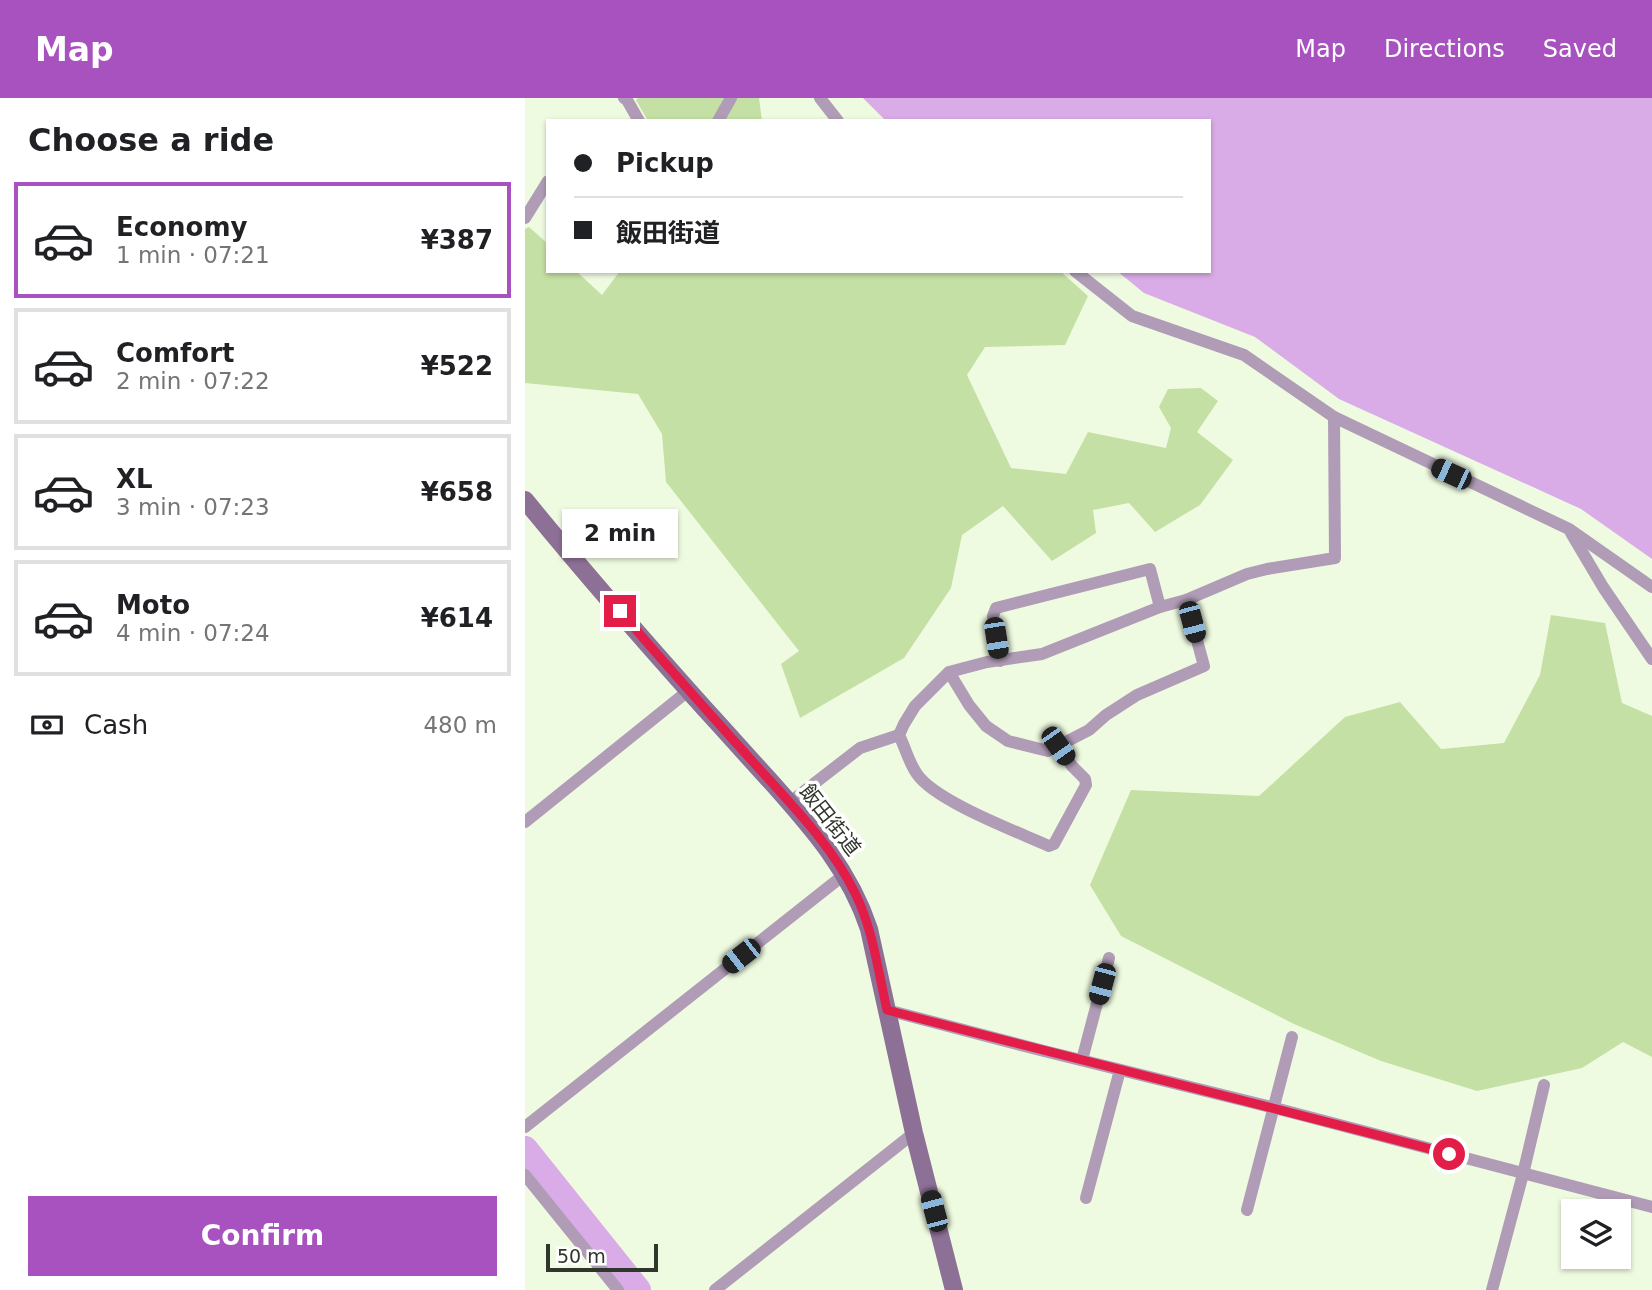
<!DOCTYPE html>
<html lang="en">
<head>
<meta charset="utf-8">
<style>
  :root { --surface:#fff; --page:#f6f6f6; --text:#202124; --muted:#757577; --line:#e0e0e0; --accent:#a852c0 }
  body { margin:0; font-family:"DejaVu Sans","Noto Sans JP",sans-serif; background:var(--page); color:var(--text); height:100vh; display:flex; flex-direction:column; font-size:26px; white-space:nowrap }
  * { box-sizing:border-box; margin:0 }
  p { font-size:23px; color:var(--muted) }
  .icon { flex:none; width:38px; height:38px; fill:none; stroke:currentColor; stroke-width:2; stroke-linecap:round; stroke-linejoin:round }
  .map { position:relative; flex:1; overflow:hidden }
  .panel { display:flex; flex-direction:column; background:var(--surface); width:525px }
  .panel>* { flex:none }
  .hud { position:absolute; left:21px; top:21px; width:665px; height:154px; border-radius:0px; box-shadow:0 2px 5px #0004; display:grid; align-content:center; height:154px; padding:0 28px; background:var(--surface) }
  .controls { position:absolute; left:1036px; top:1101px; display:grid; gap:14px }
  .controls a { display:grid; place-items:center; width:70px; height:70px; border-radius:0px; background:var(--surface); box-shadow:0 2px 5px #0004; font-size:35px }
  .scale { position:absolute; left:21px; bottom:18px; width:112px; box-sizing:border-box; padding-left:7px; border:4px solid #31362c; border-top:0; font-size:19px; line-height:24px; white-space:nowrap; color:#31362c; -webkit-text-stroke:5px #fff; paint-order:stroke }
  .end { position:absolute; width:32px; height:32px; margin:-16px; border:9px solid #e11d48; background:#fff; box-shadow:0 0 0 4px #fff }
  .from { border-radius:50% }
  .bubble { position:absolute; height:49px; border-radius:0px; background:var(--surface); box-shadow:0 2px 5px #0004; font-size:23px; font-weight:700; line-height:49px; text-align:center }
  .car { position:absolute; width:21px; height:42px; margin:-21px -10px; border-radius:9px; box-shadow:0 0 5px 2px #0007; background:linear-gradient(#222 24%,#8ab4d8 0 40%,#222 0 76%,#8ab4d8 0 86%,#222 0) }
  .hud b { display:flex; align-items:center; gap:24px; height:66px; font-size:26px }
  .hud b+b { border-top:2px solid var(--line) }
  .hud i { width:18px; height:18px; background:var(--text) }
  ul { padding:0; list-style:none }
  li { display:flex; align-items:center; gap:21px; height:116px; margin:0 14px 10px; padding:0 14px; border:4px solid var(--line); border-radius:0px }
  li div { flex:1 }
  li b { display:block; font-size:26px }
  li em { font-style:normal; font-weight:700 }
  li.active { border-color:var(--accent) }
  li>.icon { width:63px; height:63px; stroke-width:1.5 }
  h2 { padding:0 28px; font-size:32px; line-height:84px }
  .pay { display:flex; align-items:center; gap:18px; height:77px; padding:0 28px; font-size:26px }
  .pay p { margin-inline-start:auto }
  .primary-button { display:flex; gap:14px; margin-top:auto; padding:14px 28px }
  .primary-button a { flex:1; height:80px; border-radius:0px; background:var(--accent); color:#fff; font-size:28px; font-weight:700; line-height:80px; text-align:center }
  header { display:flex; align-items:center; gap:42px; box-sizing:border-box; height:98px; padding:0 35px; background:var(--accent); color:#fff }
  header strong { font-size:33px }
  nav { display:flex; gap:38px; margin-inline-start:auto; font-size:24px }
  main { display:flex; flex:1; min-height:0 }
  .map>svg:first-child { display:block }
  .green { fill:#c4e0a4 }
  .water { fill:#daace7 }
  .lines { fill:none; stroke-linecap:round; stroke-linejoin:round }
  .river { stroke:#daace7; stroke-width:26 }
  .minor { stroke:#b09cb6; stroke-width:12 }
  .secondary { stroke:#8d7096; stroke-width:18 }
  .route { stroke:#e11d48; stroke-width:9 }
  .labels { text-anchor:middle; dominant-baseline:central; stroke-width:7; stroke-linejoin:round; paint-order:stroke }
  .street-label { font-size:21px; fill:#31362c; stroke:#fff }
</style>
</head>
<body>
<header>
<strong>Map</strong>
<nav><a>Map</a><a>Directions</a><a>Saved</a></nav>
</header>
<main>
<section class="panel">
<h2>Choose a ride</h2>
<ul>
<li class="active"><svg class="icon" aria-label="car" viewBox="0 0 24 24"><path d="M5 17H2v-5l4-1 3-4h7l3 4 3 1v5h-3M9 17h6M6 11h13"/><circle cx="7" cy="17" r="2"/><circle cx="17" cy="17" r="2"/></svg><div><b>Economy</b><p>1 min · 07:21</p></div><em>¥387</em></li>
<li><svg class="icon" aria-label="car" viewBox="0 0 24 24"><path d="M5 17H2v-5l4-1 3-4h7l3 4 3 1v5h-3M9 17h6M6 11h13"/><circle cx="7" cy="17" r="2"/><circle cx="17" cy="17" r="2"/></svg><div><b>Comfort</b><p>2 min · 07:22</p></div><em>¥522</em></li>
<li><svg class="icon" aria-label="car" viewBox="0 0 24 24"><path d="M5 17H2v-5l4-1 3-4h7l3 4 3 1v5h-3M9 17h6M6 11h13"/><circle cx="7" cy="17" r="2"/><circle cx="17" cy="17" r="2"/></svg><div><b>XL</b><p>3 min · 07:23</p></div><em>¥658</em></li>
<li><svg class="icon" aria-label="car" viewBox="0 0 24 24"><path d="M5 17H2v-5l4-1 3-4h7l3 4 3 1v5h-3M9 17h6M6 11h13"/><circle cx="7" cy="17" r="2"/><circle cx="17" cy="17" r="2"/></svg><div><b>Moto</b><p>4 min · 07:24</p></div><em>¥614</em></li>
</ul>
<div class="pay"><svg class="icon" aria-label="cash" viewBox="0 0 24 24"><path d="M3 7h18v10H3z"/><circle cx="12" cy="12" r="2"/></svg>Cash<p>480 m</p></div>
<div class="primary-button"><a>Confirm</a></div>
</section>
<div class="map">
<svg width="1127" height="1192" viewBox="0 0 1127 1192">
  <rect width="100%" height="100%" fill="#effbe1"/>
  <g class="green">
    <polygon points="113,0 234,0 237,23 123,23 111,2"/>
    <polygon points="4,129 23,146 23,173 51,173 77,197 95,173 535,173 563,198 540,247 460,249 442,277 486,370 541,376 563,334 641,350 646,330 634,309 643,291 676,290 693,303 672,334 708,362 675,407 630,434 604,405 568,412 571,435 527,463 478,408 437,437 426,490 379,560 275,620 256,566 274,553 141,384 137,336 113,296 0,285 0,131"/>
    <polygon points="1026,517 1080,525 1097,605 1127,618 1127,959 1098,944 1057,970 952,993 856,963 769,926 596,838 565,787 606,692 734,698 820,619 875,604 916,651 979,645 1015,577"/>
  </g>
  <polygon class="water" points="338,0 1127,0 1127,461 1056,411 814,301 730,239 619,195 592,173 684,173 684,23 361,23"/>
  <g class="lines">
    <polyline class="river" points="0,1051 113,1192"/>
    <g class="minor">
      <polyline points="99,0 102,2 114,23"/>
      <polyline points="295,0 313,23"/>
      <polyline points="193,23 206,0"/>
      <polyline points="0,120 23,83"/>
      <polyline points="550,173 607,218 719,257 809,319 1044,431 1127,489"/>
      <polyline points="1046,435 1078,489 1127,561"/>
      <polyline points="475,563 468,518 471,510 625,471 635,509"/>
      <path d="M424 574 444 607 461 628 483 643 523 653 533 648 547 668 560 681 561 687 529 746 524 748C493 734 410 703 392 676 384 665 380 649 374 637L379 626 390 608 424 574 462 564 517 556 635 509 661 502 722 476 742 471 810 460 809 319"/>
      <polyline points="533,648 564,632 581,617 612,597 679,568 661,502"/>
      <polyline points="264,705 335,650 374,637"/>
      <polyline points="0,724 163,593"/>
      <polyline points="362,912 519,953 750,1010 1127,1109"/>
      <polyline points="557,962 584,860"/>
      <polyline points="0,1029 320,776"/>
      <polyline points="0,1077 93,1192"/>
      <polyline points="561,1100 595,972"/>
      <polyline points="722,1112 767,939"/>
      <polyline points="190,1192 389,1035"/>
      <polyline points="967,1192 998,1076 1019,987"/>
    </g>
    <path class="secondary" d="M0 402C58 473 119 543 180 611 203 636 225 661 248 686 288 731 325 773 344 831L389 1035 429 1192"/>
  </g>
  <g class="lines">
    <path class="route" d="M95 513C139 565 184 615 229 665 265 705 306 746 330 795 348 831 353 873 362 912 549 961 737 1006 924 1056"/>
  </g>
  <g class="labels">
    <g class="street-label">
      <text transform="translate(305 722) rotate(52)">飯田街道</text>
    </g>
  </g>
</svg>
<div class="controls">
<a><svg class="icon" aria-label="layers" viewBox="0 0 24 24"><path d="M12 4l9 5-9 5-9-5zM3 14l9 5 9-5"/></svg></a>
</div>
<div class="scale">50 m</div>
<i class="end from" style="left:924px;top:1056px"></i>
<i class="end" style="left:95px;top:513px"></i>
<div class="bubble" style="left:37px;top:411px;width:116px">2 min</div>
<i class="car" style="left:926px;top:376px;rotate:295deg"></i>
<i class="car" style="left:667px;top:524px;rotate:165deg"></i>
<i class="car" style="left:471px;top:540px;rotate:171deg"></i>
<i class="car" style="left:533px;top:648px;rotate:145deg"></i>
<i class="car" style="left:216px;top:858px;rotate:232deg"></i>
<i class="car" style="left:577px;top:886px;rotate:195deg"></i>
<i class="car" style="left:409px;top:1113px;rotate:345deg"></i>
<div class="hud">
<b><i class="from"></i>Pickup</b>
<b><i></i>飯田街道</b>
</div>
</div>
</main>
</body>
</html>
